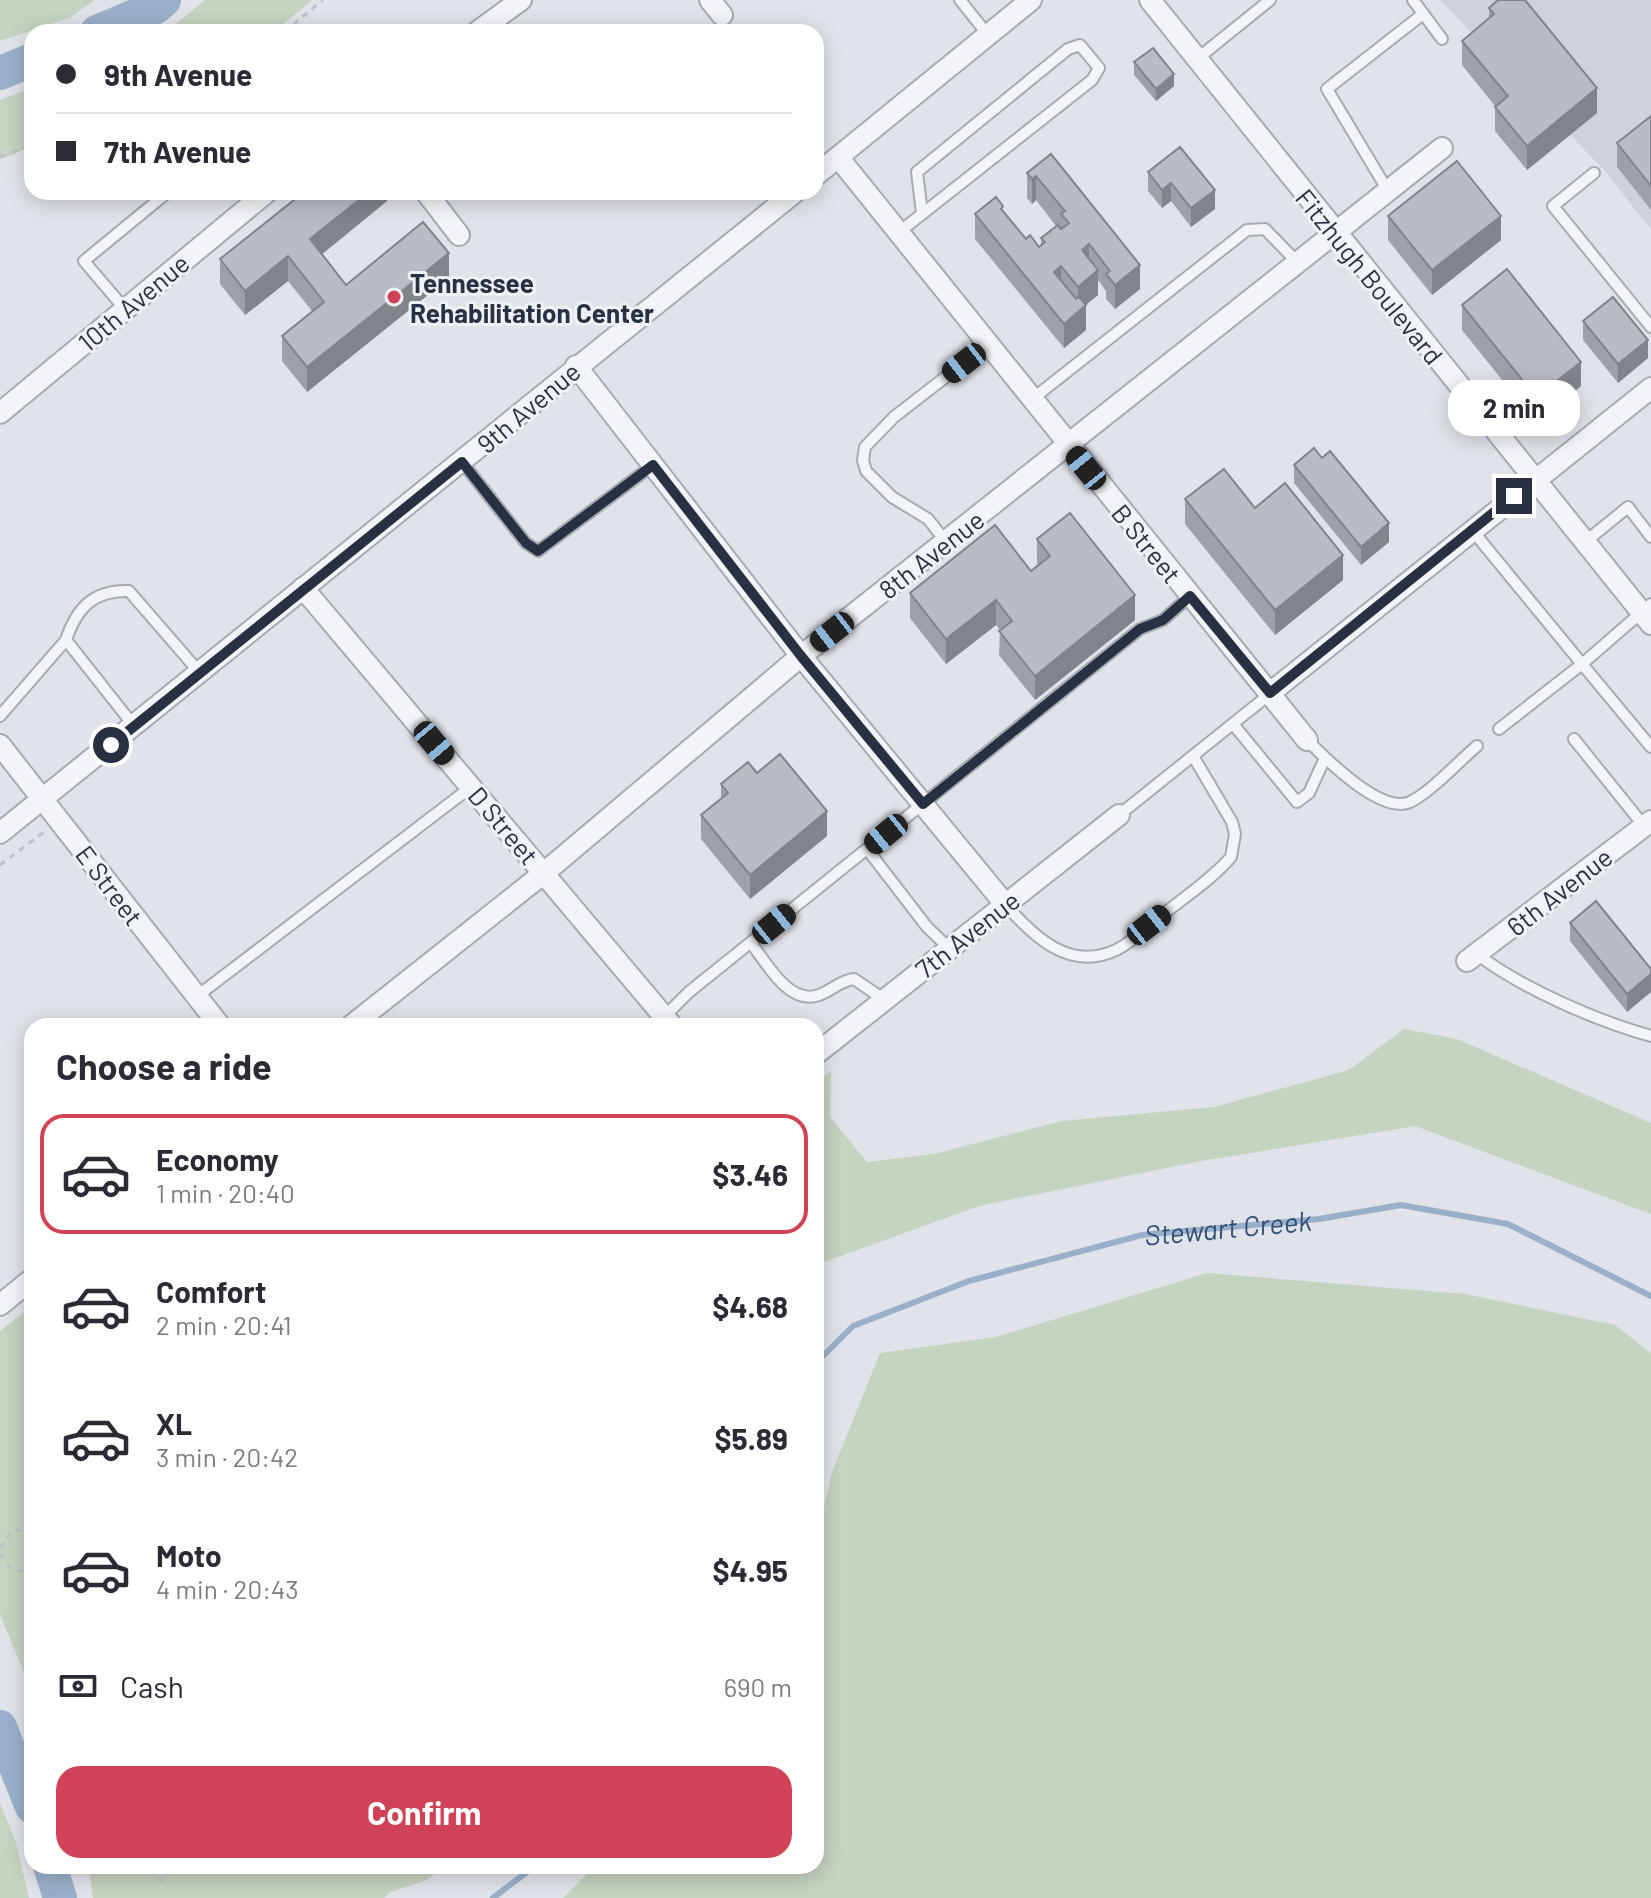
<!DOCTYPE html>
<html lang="en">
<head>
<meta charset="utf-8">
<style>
  :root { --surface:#fff; --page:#f2f2f3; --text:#2b2b33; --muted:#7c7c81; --line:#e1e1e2; --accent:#d04356 }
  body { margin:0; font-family:Barlow,sans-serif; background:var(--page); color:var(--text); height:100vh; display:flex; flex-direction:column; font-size:30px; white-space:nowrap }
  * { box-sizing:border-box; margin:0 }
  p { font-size:26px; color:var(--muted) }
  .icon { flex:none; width:44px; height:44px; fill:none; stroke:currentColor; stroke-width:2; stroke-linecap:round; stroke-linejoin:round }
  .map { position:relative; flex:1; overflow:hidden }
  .sheet { position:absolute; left:24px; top:1018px; width:800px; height:856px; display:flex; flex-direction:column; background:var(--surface); border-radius:24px; box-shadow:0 4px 20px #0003 }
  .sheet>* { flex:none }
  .guide { position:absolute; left:24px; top:24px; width:800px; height:176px; border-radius:24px; box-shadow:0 4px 20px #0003; display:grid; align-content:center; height:176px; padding:0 32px; background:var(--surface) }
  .end { position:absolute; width:36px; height:36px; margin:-18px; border:10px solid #283141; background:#fff; box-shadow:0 0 0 4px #fff }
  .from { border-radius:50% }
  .bubble { position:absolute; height:56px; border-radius:24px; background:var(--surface); box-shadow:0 4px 20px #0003; font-size:26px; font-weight:700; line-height:56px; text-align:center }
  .car { position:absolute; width:24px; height:48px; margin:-24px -12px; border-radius:10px; box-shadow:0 0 6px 2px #0007; background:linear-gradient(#222 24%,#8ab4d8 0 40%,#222 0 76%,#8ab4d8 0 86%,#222 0) }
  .guide b { display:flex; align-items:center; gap:28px; height:76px; font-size:30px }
  .guide b+b { border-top:2px solid var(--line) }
  .guide i { width:20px; height:20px; background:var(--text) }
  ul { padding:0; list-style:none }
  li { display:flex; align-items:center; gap:24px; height:120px; margin:0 16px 12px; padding:0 16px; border:4px solid transparent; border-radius:24px }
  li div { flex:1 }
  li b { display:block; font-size:30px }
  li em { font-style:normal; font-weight:700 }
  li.on { border-color:var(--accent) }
  li>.icon { width:72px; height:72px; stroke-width:1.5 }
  h2 { padding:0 32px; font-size:36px; line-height:96px }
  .pay { display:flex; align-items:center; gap:20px; height:88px; padding:0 32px; font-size:30px }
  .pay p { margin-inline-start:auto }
  .primary-button { display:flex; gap:16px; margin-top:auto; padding:16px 32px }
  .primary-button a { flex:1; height:92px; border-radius:24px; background:var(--accent); color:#fff; font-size:32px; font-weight:700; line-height:92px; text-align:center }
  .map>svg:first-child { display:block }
  .built { fill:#ced2db }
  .green { fill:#c5d3c1 }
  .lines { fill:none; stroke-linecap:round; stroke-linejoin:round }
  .stream { stroke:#9ab0ca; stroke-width:6 }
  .river { stroke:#9ab0ca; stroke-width:34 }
  .service-casing { stroke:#a5aab3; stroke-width:14 }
  .minor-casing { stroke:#a5aab3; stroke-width:24 }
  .path { stroke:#bdc1c8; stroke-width:3; stroke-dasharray:6 6; stroke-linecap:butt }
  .service { stroke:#f2f4f7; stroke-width:10 }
  .minor { stroke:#f2f4f7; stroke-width:20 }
  .wall { fill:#9da2aa }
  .shaded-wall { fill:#80848b }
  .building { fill:#b7bcc6; stroke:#80848b; stroke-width:2 }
  .route { stroke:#283141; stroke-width:10 }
  .poi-dot { fill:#d04356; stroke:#eff2f6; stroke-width:3 }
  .labels { text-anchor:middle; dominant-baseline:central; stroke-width:6; stroke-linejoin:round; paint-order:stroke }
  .street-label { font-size:26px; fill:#283141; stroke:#eff2f6 }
  .poi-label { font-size:26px; font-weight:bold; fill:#283141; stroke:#eff2f6; text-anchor:start }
  .water-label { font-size:28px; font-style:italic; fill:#324f75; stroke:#eff2f6 }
</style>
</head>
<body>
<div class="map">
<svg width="1651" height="1898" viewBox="0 0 1651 1898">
  <rect width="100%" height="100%" fill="#e0e3e9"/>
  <polygon class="built" points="1440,0 1651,0 1651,230 1606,172"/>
  <g class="green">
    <polygon points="0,0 95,0 69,18 0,41"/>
    <polygon points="205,0 312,0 274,32 166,32"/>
    <polygon points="32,88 32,147 0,159 0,100"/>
    <polygon points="1404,1029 1457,1039 1651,1123 1651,1214 1415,1126 1201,1161 979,1206 816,1265 816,1082 831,1071 830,1117 867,1162 934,1154 1062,1121 1214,1107 1349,1070"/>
    <polygon points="1207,1273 1465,1294 1615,1325 1651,1353 1651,1898 563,1898 595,1866 816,1866 816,1545 832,1472 880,1353 996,1337"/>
    <polygon points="32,1306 32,1691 0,1615 0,1331"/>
    <polygon points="0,1803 16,1843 29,1898 0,1898"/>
    <polygon points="89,1866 446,1866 425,1881 390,1892 384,1898 93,1898"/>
  </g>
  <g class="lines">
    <g class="stream">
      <path id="s1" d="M816 1363 853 1326 969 1281 1142 1235 1319 1219 1401 1205 1508 1224 1651 1296"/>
      <polyline points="493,1898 535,1866"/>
    </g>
    <g class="river">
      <polyline points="97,32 156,7 164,0"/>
      <polyline points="0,73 32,60"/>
      <polyline points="0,1727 32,1807"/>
      <polyline points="50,1866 60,1898"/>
    </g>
    <defs>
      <g id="service">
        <polyline points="960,0 988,35"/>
        <polyline points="1413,0 1442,39"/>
        <polyline points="1197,59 1270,0"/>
        <polyline points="1594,173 1553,206 1651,327"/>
        <polyline points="1388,191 1327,89 1423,14"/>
        <polyline points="898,233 1092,80 1099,68 1080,45 1068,49 917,172 922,213"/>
        <polyline points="124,308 84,261 168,192"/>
        <polyline points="1031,400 1247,230 1265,229 1298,263"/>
        <polyline points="462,462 526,543 538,551 653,465"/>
        <polyline points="1472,530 1582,664 1499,729"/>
        <polyline points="946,542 928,519 892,497 866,471 863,460 865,447 894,417 987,345"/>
        <polyline points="1585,542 1628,507 1651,537"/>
        <polyline points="1651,604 1582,664 1651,747"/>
        <polyline points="0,716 66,640"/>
        <polyline points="1233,724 1297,802 1309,793 1325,758"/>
        <path d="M134 726 66 640C77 607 94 590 129 591L200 673"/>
        <polyline points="1574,739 1644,826"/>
        <path d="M1307 740C1326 759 1381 815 1410 802 1431 792 1459 761 1477 746"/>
        <polyline points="1119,815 1270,694"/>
        <polyline points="867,849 927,927 949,948"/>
        <path d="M1005 904C1033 936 1069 972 1116 950 1133 942 1149 925 1165 913 1187 895 1212 879 1231 857L1235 834 1232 822 1193 756"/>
        <path d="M751 943C766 962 789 1006 819 995 831 991 841 980 854 979L885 1000"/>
        <path d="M1477 954C1521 988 1597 1021 1651 1036"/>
        <polyline points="196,997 471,787"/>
        <polyline points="664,1017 689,992 1140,629 1163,620 1190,596"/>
      </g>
      <g id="minor">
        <polyline points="710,0 722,15"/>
        <polyline points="1150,0 1651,624"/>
        <polyline points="477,32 521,0"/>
        <polyline points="838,157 1307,740"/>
        <polyline points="816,175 1031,0"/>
        <polyline points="426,192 459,235"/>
        <polyline points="576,366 801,656 1005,904"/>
        <polyline points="0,413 267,192"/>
        <polyline points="303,588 672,1026"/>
        <polyline points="1270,693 1651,388"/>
        <polyline points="0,745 220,1026"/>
        <polyline points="0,833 795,192"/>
        <polyline points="1467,961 1651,821"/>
        <polyline points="351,1026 544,873 801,656 1442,148"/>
        <polyline points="816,1054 1119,815"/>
        <polyline points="0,1305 32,1279"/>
      </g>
    </defs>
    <use href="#service" class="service-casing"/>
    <use href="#minor" class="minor-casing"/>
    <g class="path">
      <polyline points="284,32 323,0"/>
      <polyline points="0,157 32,145"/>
      <polyline points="0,865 44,832"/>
      <polyline points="0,1548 11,1532 19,1530 32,1536"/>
      <polyline points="0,1554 10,1567 32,1575"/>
      <polyline points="157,1866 161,1882"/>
    </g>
    <use href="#service" class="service"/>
    <use href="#minor" class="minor"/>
  </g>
  <g class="wall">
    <polygon points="1489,8 1597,113 1527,170 1495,131 1495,106 1462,65 1462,41 1489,18"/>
    <polygon points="1134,62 1174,86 1156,101 1134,75"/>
    <polygon points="1651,116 1651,210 1617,167 1617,143"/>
    <polygon points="1180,147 1215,209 1191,227 1171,201 1162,208 1148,191 1148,172"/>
    <polygon points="1051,154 1140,289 1115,309 1106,299 1106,291 1098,280 1098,295 1086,305 1086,330 1064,348 975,239 975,214 1003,212 1026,239 1039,247 1041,245 1041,238 1056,226 1036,200 1032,204 1027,198 1027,173"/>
    <polygon points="387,192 387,201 322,254 346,285 449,278 307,392 282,361 282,336 312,311 288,281 245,315 220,284 220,259"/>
    <polygon points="1388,216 1501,240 1432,295 1388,240"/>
    <polygon points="1462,305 1581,386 1536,422 1462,330"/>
    <polygon points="1583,321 1648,358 1618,383 1583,340"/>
    <polygon points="1322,458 1389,542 1361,565 1294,483 1294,465"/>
    <polygon points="1185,499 1255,508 1343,580 1275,635 1185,524"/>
    <polygon points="1037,539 1135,620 1035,700 999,655 1000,630 996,625 946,664 910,618 910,593 1031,571 1038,565 1037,564"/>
    <polygon points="757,773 827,836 750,899 701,839 701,815 721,799 721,784"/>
    <polygon points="1570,923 1651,969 1627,1012 1570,941"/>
  </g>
  <g class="shaded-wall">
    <polygon points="1174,74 1174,86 1156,101 1156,89"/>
    <polygon points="1597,88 1597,113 1527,170 1527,146"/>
    <polygon points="1036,176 1036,200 1032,204 1032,179"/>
    <polygon points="1171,183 1171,201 1162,208 1162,190"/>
    <polygon points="1215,190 1215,209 1191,227 1191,208"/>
    <polygon points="369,192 387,192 387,201 310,264 310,239"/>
    <polygon points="1501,216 1501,240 1432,295 1432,270"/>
    <polygon points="1089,244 1089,269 1082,250"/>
    <polygon points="449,253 449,278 307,392 307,367"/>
    <polygon points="288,256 288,281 245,315 245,291"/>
    <polygon points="1140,265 1140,289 1115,309 1115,285"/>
    <polygon points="1061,266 1061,290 1054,272"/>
    <polygon points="1098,270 1098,295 1078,311 1078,287"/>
    <polygon points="1086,305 1086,330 1064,348 1064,324"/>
    <polygon points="1648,340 1648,358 1618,383 1618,364"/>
    <polygon points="1581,362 1581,386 1536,422 1536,397"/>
    <polygon points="1389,523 1389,542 1361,565 1361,547"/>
    <polygon points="1343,555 1343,580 1275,635 1275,610"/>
    <polygon points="1135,595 1135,620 1035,700 1035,676"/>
    <polygon points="996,600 996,625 946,664 946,639"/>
    <polygon points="827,811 827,836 750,899 750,875"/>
    <polygon points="1651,974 1651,992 1627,1012 1627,994"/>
  </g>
  <g class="building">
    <polygon points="1498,0 1525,0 1597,88 1527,146 1495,107 1508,96 1462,41 1494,14 1489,8"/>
    <polygon points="1153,48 1174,74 1156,89 1134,62"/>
    <polygon points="1651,116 1651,186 1617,143"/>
    <polygon points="1180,147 1215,190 1191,208 1171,183 1162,190 1148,172"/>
    <polygon points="1051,154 1140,265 1115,285 1106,274 1110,271 1089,244 1082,250 1098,270 1078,287 1061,266 1054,272 1076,299 1079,297 1086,305 1064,324 975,214 996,197 1003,206 1001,209 1026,239 1030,235 1039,247 1045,242 1041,238 1058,225 1061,229 1069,223 1061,214 1065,211 1036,176 1032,179 1027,173"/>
    <polygon points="1457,161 1501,216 1432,270 1388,216"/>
    <polygon points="304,192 369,192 310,239 346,285 423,222 449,253 307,367 282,336 324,302 288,256 245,291 220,259"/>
    <polygon points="1507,269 1581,362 1536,397 1462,305"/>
    <polygon points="1613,297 1648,340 1618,364 1583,321"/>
    <polygon points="1314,448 1322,458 1330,451 1389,523 1361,547 1294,465"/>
    <polygon points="1224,469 1255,508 1285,483 1343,555 1275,610 1185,499"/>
    <polygon points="1070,513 1135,595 1035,676 999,631 1012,621 996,600 946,639 910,593 995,525 1031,571 1050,556 1037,539"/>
    <polygon points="780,754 827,811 750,875 701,815 728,793 721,784 748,762 757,773"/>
    <polygon points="1596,901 1651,969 1651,974 1627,994 1570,923"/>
  </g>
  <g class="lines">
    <polyline class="route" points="111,745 462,462 526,543 538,551 653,465 801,656 923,804 1140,629 1163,620 1190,596 1270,693 1514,496"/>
  </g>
  <circle class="poi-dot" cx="394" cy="297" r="8"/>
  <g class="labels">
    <g class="street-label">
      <text transform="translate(1370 276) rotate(51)">Fitzhugh Boulevard</text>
      <text transform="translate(133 302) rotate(-40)">10th Avenue</text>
      <text transform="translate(528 407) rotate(-40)">9th Avenue</text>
      <text transform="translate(1147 543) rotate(51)">B Street</text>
      <text transform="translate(931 554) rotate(-38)">8th Avenue</text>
      <text transform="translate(504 825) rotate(50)">D Street</text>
      <text transform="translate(110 885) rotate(53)">E Street</text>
      <text transform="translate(1559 891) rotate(-38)">6th Avenue</text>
      <text transform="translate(967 934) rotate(-38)">7th Avenue</text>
    </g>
    <g class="poi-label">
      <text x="410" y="282">Tennessee<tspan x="410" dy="30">Rehabilitation Center</tspan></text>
    </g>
    <g class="water-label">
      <text stroke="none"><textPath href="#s1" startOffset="442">Stewart Creek</textPath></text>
    </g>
  </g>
</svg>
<i class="end from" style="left:111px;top:745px"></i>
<i class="end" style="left:1514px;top:496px"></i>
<div class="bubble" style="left:1448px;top:380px;width:132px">2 min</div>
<i class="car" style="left:964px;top:363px;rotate:232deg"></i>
<i class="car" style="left:1086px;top:468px;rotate:321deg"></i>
<i class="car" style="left:832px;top:632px;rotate:232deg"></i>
<i class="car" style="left:434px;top:743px;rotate:140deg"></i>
<i class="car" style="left:886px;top:834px;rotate:231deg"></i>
<i class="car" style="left:774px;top:924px;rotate:51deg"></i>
<i class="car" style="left:1149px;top:925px;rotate:52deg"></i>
<div class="guide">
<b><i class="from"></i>9th Avenue</b>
<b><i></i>7th Avenue</b>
</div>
<section class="sheet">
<h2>Choose a ride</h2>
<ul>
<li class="on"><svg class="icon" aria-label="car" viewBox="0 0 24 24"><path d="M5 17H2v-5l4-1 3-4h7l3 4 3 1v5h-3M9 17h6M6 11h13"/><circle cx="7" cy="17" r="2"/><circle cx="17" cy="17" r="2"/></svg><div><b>Economy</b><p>1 min · 20:40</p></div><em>$3.46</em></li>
<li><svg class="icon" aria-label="car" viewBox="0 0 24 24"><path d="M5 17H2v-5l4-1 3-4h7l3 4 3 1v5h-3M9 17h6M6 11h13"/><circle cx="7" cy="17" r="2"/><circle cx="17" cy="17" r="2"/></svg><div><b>Comfort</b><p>2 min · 20:41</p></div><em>$4.68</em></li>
<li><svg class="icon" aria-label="car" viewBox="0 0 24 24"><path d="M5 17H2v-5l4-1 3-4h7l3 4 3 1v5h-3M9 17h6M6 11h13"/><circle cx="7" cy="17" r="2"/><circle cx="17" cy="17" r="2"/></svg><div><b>XL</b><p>3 min · 20:42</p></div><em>$5.89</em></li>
<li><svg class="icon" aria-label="car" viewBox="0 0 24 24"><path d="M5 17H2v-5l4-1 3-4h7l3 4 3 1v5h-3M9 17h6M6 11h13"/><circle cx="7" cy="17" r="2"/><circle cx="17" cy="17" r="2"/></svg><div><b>Moto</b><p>4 min · 20:43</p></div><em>$4.95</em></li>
</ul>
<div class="pay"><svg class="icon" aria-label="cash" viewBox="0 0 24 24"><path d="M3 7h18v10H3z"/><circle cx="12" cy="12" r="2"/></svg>Cash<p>690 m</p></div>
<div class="primary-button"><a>Confirm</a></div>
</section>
</div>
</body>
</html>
